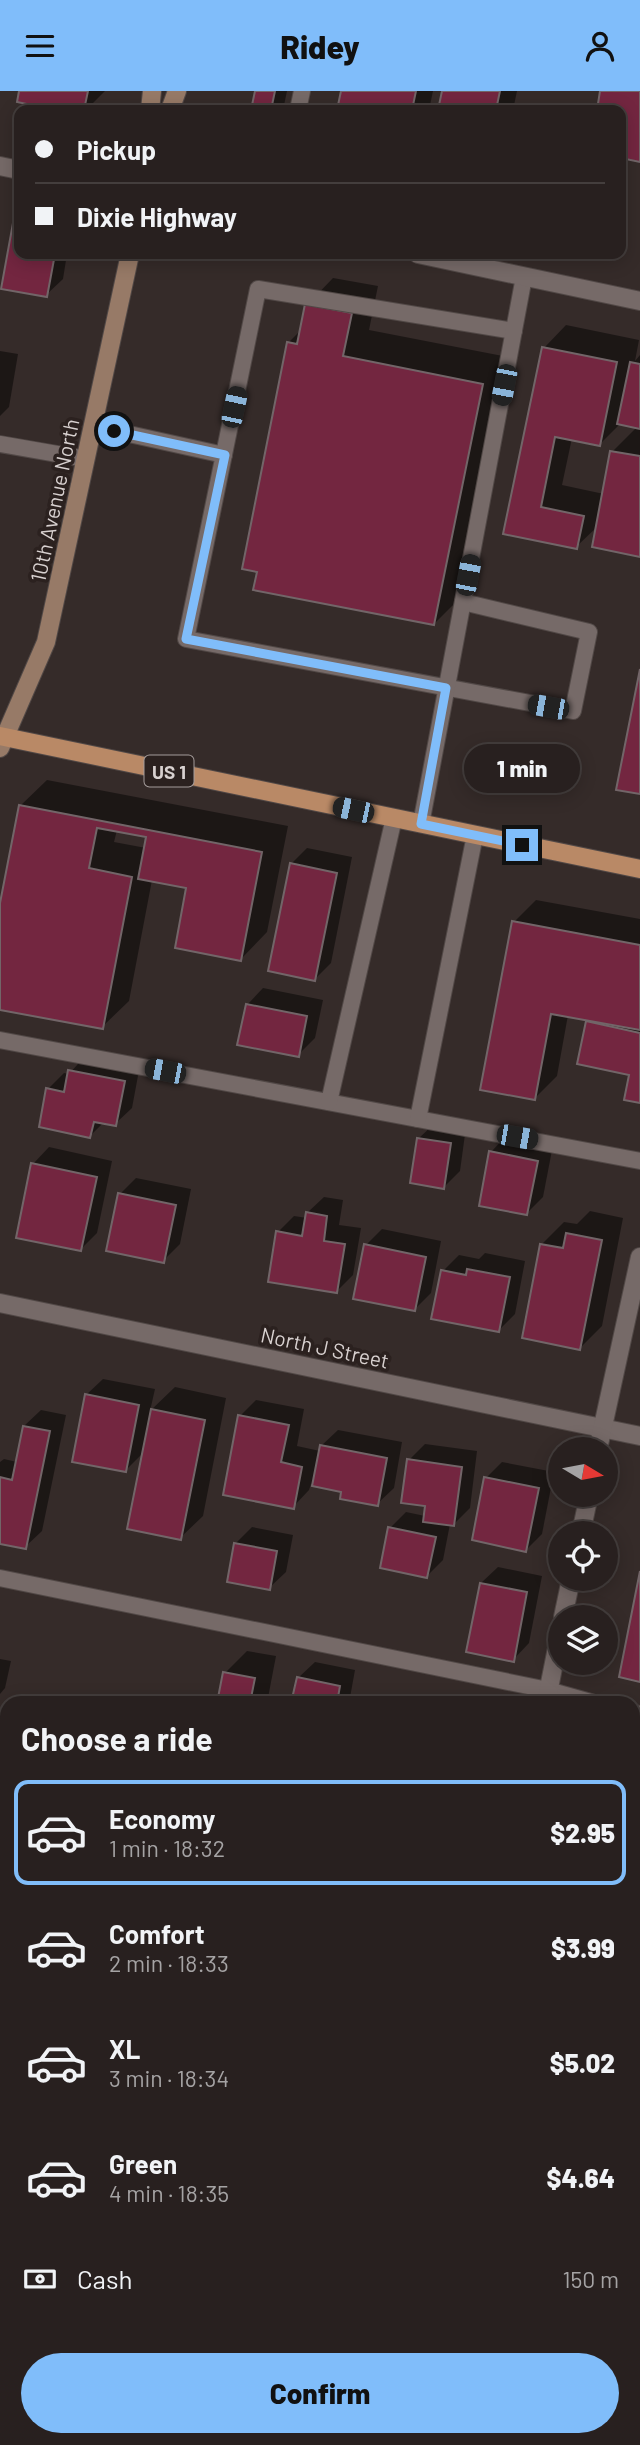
<!DOCTYPE html>
<html lang="en">
<head>
<meta charset="utf-8">
<style>
  :root { --surface:#28201f; --page:#342d2c; --text:#f1f3f6; --muted:#a5a3a4; --line:#443e3d; --accent:#80bdfa }
  body { margin:0; font-family:Barlow,sans-serif; background:var(--page); color:var(--text); height:100vh; display:flex; flex-direction:column; font-size:26px; white-space:nowrap }
  * { box-sizing:border-box; margin:0 }
  p { font-size:23px; color:var(--muted) }
  .icon { flex:none; width:38px; height:38px; fill:none; stroke:currentColor; stroke-width:2; stroke-linecap:round; stroke-linejoin:round }
  .map { position:relative; flex:1; overflow:hidden }
  .drawer { position:absolute; left:0px; top:1605px; width:640px; height:751px; display:flex; flex-direction:column; background:var(--surface); border-radius:21px 21px 0 0; box-shadow:0 4px 18px #0003,0 0 0 2px var(--line) }
  .drawer>* { flex:none }
  .banner { position:absolute; left:14px; top:14px; width:612px; height:154px; border-radius:14px; box-shadow:0 4px 18px #0003,0 0 0 2px var(--line); display:grid; align-content:center; height:154px; padding:0 21px; background:var(--surface) }
  .needle { width:46px; rotate:100deg }
  .fabs { position:absolute; left:548px; top:1346px; display:grid; gap:14px }
  .fabs a { display:grid; place-items:center; width:70px; height:70px; border-radius:50%; background:var(--surface); box-shadow:0 4px 18px #0003,0 0 0 2px var(--line); font-size:35px }
  .end { position:absolute; width:32px; height:32px; margin:-16px; border:9px solid #80bdfa; background:#111; box-shadow:0 0 0 4px #111 }
  .from { border-radius:50% }
  .bubble { position:absolute; height:49px; border-radius:24px; background:var(--surface); box-shadow:0 4px 18px #0003,0 0 0 2px var(--line); font-size:23px; font-weight:800; line-height:49px; text-align:center }
  .car { position:absolute; width:21px; height:42px; margin:-21px -10px; border-radius:9px; box-shadow:0 0 5px 2px #0007; background:linear-gradient(#222 24%,#8ab4d8 0 40%,#222 0 76%,#8ab4d8 0 86%,#222 0) }
  .banner b { display:flex; align-items:center; gap:24px; height:66px; font-size:26px }
  .banner b+b { border-top:2px solid var(--line) }
  .banner i { width:18px; height:18px; background:var(--text) }
  ul { padding:0; list-style:none }
  li { display:flex; align-items:center; gap:21px; height:105px; margin:0 14px 10px; padding:0 7px; border:4px solid transparent; border-radius:14px }
  li div { flex:1 }
  li b { display:block; font-size:26px }
  li em { font-style:normal; font-weight:800 }
  li.current { border-color:var(--accent) }
  li>.icon { width:63px; height:63px; stroke-width:1.5 }
  h2 { padding:0 21px; font-size:32px; line-height:84px }
  .pay { display:flex; align-items:center; gap:18px; height:77px; padding:0 21px; font-size:26px }
  .pay p { margin-inline-start:auto }
  .button { display:flex; gap:14px; margin-top:auto; padding:14px 21px }
  .button a { flex:1; height:80px; border-radius:42px; background:var(--accent); color:#111; font-size:28px; font-weight:800; line-height:80px; text-align:center }
  header { display:flex; justify-content:space-between; align-items:center; height:91px; padding:0 21px; background:var(--accent); color:#111; font-size:32px; font-weight:800 }
  .map>svg:first-child { display:block }
  .shadow { fill:#0007; fill-rule:evenodd }
  .building { fill:#732640; stroke:#726568; stroke-width:2 }
  .lines { fill:none; stroke-linecap:round; stroke-linejoin:round }
  .service-casing { stroke:#514846; stroke-width:18 }
  .minor-casing { stroke:#514846; stroke-width:20 }
  .secondary-casing { stroke:#514846; stroke-width:20 }
  .primary-casing { stroke:#514846; stroke-width:20 }
  .service { stroke:#766a68; stroke-width:16 }
  .minor { stroke:#766a68; stroke-width:18 }
  .secondary { stroke:#977a67; stroke-width:18 }
  .primary { stroke:#b98966; stroke-width:18 }
  .route { stroke:#80bdfa; stroke-width:9 }
  .labels { text-anchor:middle; dominant-baseline:central; stroke-width:7; stroke-linejoin:round; paint-order:stroke }
  .shield { fill:#2b211f; stroke:#a49c9b; stroke-width:2 }
  .shield-label { font-size:19px; font-weight:bold; fill:#d8d1d0 }
  .street-label { font-size:21px; fill:#d8d1d0; stroke:#2b211f }
</style>
</head>
<body>
<header><svg class="icon" aria-label="menu" viewBox="0 0 24 24"><path d="M4 6h16M4 12h16M4 18h16"/></svg>Ridey<svg class="icon" aria-label="person" viewBox="0 0 24 24"><circle cx="12" cy="8" r="4"/><path d="M4 21q1-7 8-7t8 7"/></svg></header>
<div class="map">
<svg width="640" height="2354" viewBox="0 0 640 2354">
  <rect width="100%" height="100%" fill="#352b29"/>
  <g class="shadow">
    <polygon points="21,0 105,0 86,19 65,19 19,10"/>
    <polygon points="257,0 287,0 283,19 253,19"/>
    <polygon points="343,0 433,0 429,19 339,19"/>
    <polygon points="444,0 517,0 513,19 440,19"/>
    <polygon points="19,120 19,163 67,163 63,188 46,204 3,196 17,122"/>
    <polygon points="333,187 378,195 369,239 508,266 461,506 434,533 288,252 302,238 307,214"/>
    <path d="M566 234 639 249 635 270 640 264V464L598 435 576 456 505 441 544 257ZM621 332 637 336 612 361 604 403 562 394 572 347 600 353Z"/>
    <polygon points="0,260 18,263 9,316 0,325"/>
    <path d="M47 689 288 735 267 841 241 868 188 796 152 789 129 910 102 936 0 917V821L20 715ZM117 739 148 745 146 757 114 751Z"/>
    <polygon points="307,757 352,766 331,872 315,888 291,773"/>
    <polygon points="536,809 640,828 640,1010 631,983 588,931 591,928 568,924 557,985 535,1007 514,831"/>
    <polygon points="263,897 323,909 315,947 298,964 247,914"/>
    <polygon points="86,964 140,974 132,1017 115,1033 104,1031 90,1045 48,998 64,982 69,983"/>
    <polygon points="435,1032 466,1036 460,1080 444,1096 418,1048"/>
    <polygon points="507,1044 553,1054 543,1106 527,1122 491,1061"/>
    <polygon points="49,1056 112,1070 97,1142 81,1158 33,1073"/>
    <polygon points="136,1087 191,1098 180,1153 163,1170 120,1103"/>
    <polygon points="324,1106 343,1109 339,1134 361,1137 353,1184 337,1200 278,1141 294,1125 307,1127 307,1122"/>
    <polygon points="590,1120 623,1127 602,1235 580,1257 542,1153 564,1131 577,1133"/>
    <polygon points="382,1138 441,1150 431,1202 415,1218 366,1154"/>
    <polygon points="485,1162 525,1170 515,1223 499,1239 443,1180 459,1164 479,1168"/>
    <polygon points="103,1288 155,1298 150,1320 175,1296 226,1307 203,1425 180,1447 144,1361 126,1379 86,1304"/>
    <polygon points="256,1309 304,1318 297,1355 320,1360 321,1355 338,1339 402,1351 394,1397 377,1413 343,1399 311,1393 309,1399 293,1416 240,1325"/>
    <polygon points="41,1319 66,1324 42,1440 25,1456 0,1451 0,1371 4,1368 17,1371 24,1335"/>
    <polygon points="425,1353 477,1360 470,1417 454,1433 450,1433 443,1469 427,1485 390,1437 406,1421 425,1425 427,1414 409,1369"/>
    <polygon points="502,1371 554,1381 542,1443 526,1459 486,1387"/>
    <polygon points="252,1436 293,1444 286,1481 269,1497 236,1452"/>
    <polygon points="498,1476 542,1485 529,1552 513,1569 481,1492"/>
    <polygon points="247,1560 276,1565 267,1612 219,1612 225,1582"/>
    <polygon points="0,1568 11,1570 5,1597 0,1603"/>
    <polygon points="315,1571 355,1579 349,1612 293,1612 298,1587"/>
    <polygon points="634,1702 640,1703 640,1742 634,1773"/>
    <polygon points="0,1816 7,1818 7,1914 0,1912"/>
    <polygon points="634,1965 640,1967 640,2086 634,2085"/>
    <polygon points="7,2104 7,2233 0,2232 0,2111"/>
    <polygon points="639,2282 640,2282 640,2350 634,2348 634,2287"/>
    <polygon points="558,2348 583,2348 579,2353"/>
  </g>
  <g class="building">
    <polygon points="19,0 88,0 84,19 56,19 17,11"/>
    <polygon points="255,0 275,0 271,19 251,19"/>
    <polygon points="341,0 416,0 412,19 337,19"/>
    <polygon points="442,0 500,0 496,19 438,19"/>
    <polygon points="600,0 640,0 640,71 621,67 621,19 597,19"/>
    <polygon points="15,121 19,122 19,163 55,163 47,206 1,198"/>
    <polygon points="305,213 352,222 343,265 483,293 434,534 253,499 257,481 242,478 287,251 297,253"/>
    <polygon points="542,256 617,271 600,355 555,346 541,416 584,425 577,458 503,443"/>
    <polygon points="630,271 640,273 640,338 617,333"/>
    <polygon points="610,360 640,365 640,466 592,456"/>
    <polygon points="640,578 640,703 616,699"/>
    <polygon points="19,714 262,761 241,870 175,857 186,797 138,788 146,746 97,737 89,777 132,786 103,938 0,919 0,812"/>
    <polygon points="290,772 337,782 315,890 268,880"/>
    <polygon points="512,830 640,854 640,939 551,923 535,1009 480,999"/>
    <polygon points="246,913 307,925 299,966 237,954"/>
    <polygon points="586,930 640,942 640,1012 624,1009 629,984 577,973"/>
    <polygon points="68,979 125,990 116,1035 94,1031 90,1047 39,1036 46,997 64,1001"/>
    <polygon points="417,1047 451,1052 444,1098 410,1092"/>
    <polygon points="489,1060 538,1070 527,1124 479,1115"/>
    <polygon points="31,1072 97,1086 81,1160 16,1147"/>
    <polygon points="118,1102 176,1114 164,1172 106,1160"/>
    <polygon points="306,1121 327,1125 324,1150 345,1153 337,1202 268,1191 276,1140 302,1145"/>
    <polygon points="566,1142 602,1149 580,1259 522,1247 540,1153 563,1157"/>
    <polygon points="364,1153 426,1166 415,1220 353,1208"/>
    <polygon points="467,1178 510,1186 499,1241 431,1228 441,1179 466,1184"/>
    <polygon points="85,1303 139,1314 126,1381 72,1371"/>
    <polygon points="151,1318 205,1329 181,1449 127,1438"/>
    <polygon points="238,1324 289,1334 281,1371 302,1376 294,1418 223,1404"/>
    <polygon points="23,1335 50,1340 26,1458 0,1453 0,1386 12,1389"/>
    <polygon points="320,1354 387,1367 378,1415 340,1408 341,1401 312,1395"/>
    <polygon points="407,1368 462,1376 454,1435 423,1431 425,1415 401,1412"/>
    <polygon points="484,1386 539,1397 526,1461 472,1449"/>
    <polygon points="388,1436 436,1446 427,1487 380,1477"/>
    <polygon points="234,1452 277,1460 270,1499 227,1491"/>
    <polygon points="640,1480 640,1591 619,1586"/>
    <polygon points="480,1492 527,1501 514,1571 466,1561"/>
    <polygon points="223,1581 255,1587 250,1612 217,1612"/>
    <polygon points="297,1586 340,1595 337,1612 291,1612"/>
    <polygon points="7,1649 7,1689 0,1687"/>
    <polygon points="0,1835 7,1837 7,1916 0,1914"/>
    <polygon points="634,1984 640,1986 640,2088 634,2086"/>
    <polygon points="0,2127 7,2128 7,2235 0,2233"/>
    <polygon points="634,2300 640,2301 640,2352 624,2348 634,2348"/>
  </g>
  <g class="lines">
    <defs>
      <g id="service">
        <polyline points="298,19 302,0"/>
        <polyline points="93,335 224,364"/>
        <polyline points="0,353 86,368"/>
        <polyline points="463,511 589,541 573,620 186,548 258,198 514,240"/>
        <polyline points="421,733 524,186"/>
        <polyline points="0,949 640,1070"/>
        <polyline points="329,1011 394,727"/>
        <polyline points="418,1028 475,744"/>
        <polyline points="0,1487 548,1599 594,1612"/>
        <polyline points="634,1622 640,1623"/>
        <polyline points="0,2034 7,2035"/>
        <polyline points="634,2167 640,2168"/>
      </g>
      <g id="minor">
        <polyline points="0,75 19,79"/>
        <polyline points="418,163 640,210"/>
        <polyline points="0,1212 640,1345"/>
        <polyline points="598,1358 640,1166"/>
        <polyline points="581,1442 589,1404"/>
        <polyline points="563,1526 571,1488"/>
        <polyline points="546,1612 560,1542"/>
        <polyline points="0,1761 7,1763"/>
        <polyline points="634,1893 640,1894"/>
        <polyline points="0,2310 7,2312"/>
        <polyline points="184,2348 210,2354"/>
        <polyline points="391,2354 392,2348"/>
      </g>
      <g id="secondary">
        <polyline points="150,19 152,0"/>
        <polyline points="170,19 177,0"/>
        <polyline points="0,657 46,551 130,163"/>
      </g>
      <polyline id="primary" points="0,645 640,778"/>
    </defs>
    <use href="#service" class="service-casing"/>
    <use href="#minor" class="minor-casing"/>
    <use href="#secondary" class="secondary-casing"/>
    <use href="#primary" class="primary-casing"/>
    <use href="#service" class="service"/>
    <use href="#minor" class="minor"/>
    <use href="#secondary" class="secondary"/>
    <use href="#primary" class="primary"/>
  </g>
  <g class="lines">
    <polyline class="route" points="114,340 225,364 186,548 446,597 421,733 522,754"/>
  </g>
  <g class="labels">
    <rect class="shield" x="144.5" y="664.5" width="49" height="31" rx="5"/>
    <g class="shield-label">
      <text x="169" y="680">US 1</text>
    </g>
    <g class="street-label">
      <text transform="translate(54 409) rotate(-78)">10th Avenue North</text>
      <text transform="translate(325 1256) rotate(12)">North J Street</text>
    </g>
  </g>
</svg>
<div class="fabs">
<a><svg class="needle" viewBox="-14 -14 28 28"><path d="M0-13l5 13h-10z" fill="#e53935"/><path d="M0 13l5-13h-10z" fill="#a5a3a4"/></svg></a>
<a><svg class="icon" aria-label="locate" viewBox="0 0 24 24"><circle cx="12" cy="12" r="6"/><path d="M12 2v4M12 18v4M2 12h4M18 12h4"/></svg></a>
<a><svg class="icon" aria-label="layers" viewBox="0 0 24 24"><path d="M12 4l9 5-9 5-9-5zM3 14l9 5 9-5"/></svg></a>
</div>
<i class="end from" style="left:114px;top:340px"></i>
<i class="end" style="left:522px;top:754px"></i>
<div class="bubble" style="left:464px;top:653px;width:116px">1 min</div>
<i class="car" style="left:504px;top:294px;rotate:191deg"></i>
<i class="car" style="left:234px;top:316px;rotate:12deg"></i>
<i class="car" style="left:468px;top:484px;rotate:11deg"></i>
<i class="car" style="left:548px;top:616px;rotate:280deg"></i>
<i class="car" style="left:353px;top:719px;rotate:282deg"></i>
<i class="car" style="left:165px;top:980px;rotate:281deg"></i>
<i class="car" style="left:517px;top:1046px;rotate:100deg"></i>
<div class="banner">
<b><i class="from"></i>Pickup</b>
<b><i></i>Dixie Highway</b>
</div>
<section class="drawer">
<h2>Choose a ride</h2>
<ul>
<li class="current"><svg class="icon" aria-label="car" viewBox="0 0 24 24"><path d="M5 17H2v-5l4-1 3-4h7l3 4 3 1v5h-3M9 17h6M6 11h13"/><circle cx="7" cy="17" r="2"/><circle cx="17" cy="17" r="2"/></svg><div><b>Economy</b><p>1 min · 18:32</p></div><em>$2.95</em></li>
<li><svg class="icon" aria-label="car" viewBox="0 0 24 24"><path d="M5 17H2v-5l4-1 3-4h7l3 4 3 1v5h-3M9 17h6M6 11h13"/><circle cx="7" cy="17" r="2"/><circle cx="17" cy="17" r="2"/></svg><div><b>Comfort</b><p>2 min · 18:33</p></div><em>$3.99</em></li>
<li><svg class="icon" aria-label="car" viewBox="0 0 24 24"><path d="M5 17H2v-5l4-1 3-4h7l3 4 3 1v5h-3M9 17h6M6 11h13"/><circle cx="7" cy="17" r="2"/><circle cx="17" cy="17" r="2"/></svg><div><b>XL</b><p>3 min · 18:34</p></div><em>$5.02</em></li>
<li><svg class="icon" aria-label="car" viewBox="0 0 24 24"><path d="M5 17H2v-5l4-1 3-4h7l3 4 3 1v5h-3M9 17h6M6 11h13"/><circle cx="7" cy="17" r="2"/><circle cx="17" cy="17" r="2"/></svg><div><b>Green</b><p>4 min · 18:35</p></div><em>$4.64</em></li>
</ul>
<div class="pay"><svg class="icon" aria-label="cash" viewBox="0 0 24 24"><path d="M3 7h18v10H3z"/><circle cx="12" cy="12" r="2"/></svg>Cash<p>150 m</p></div>
<div class="button"><a>Confirm</a></div>
</section>
</div>
</body>
</html>
